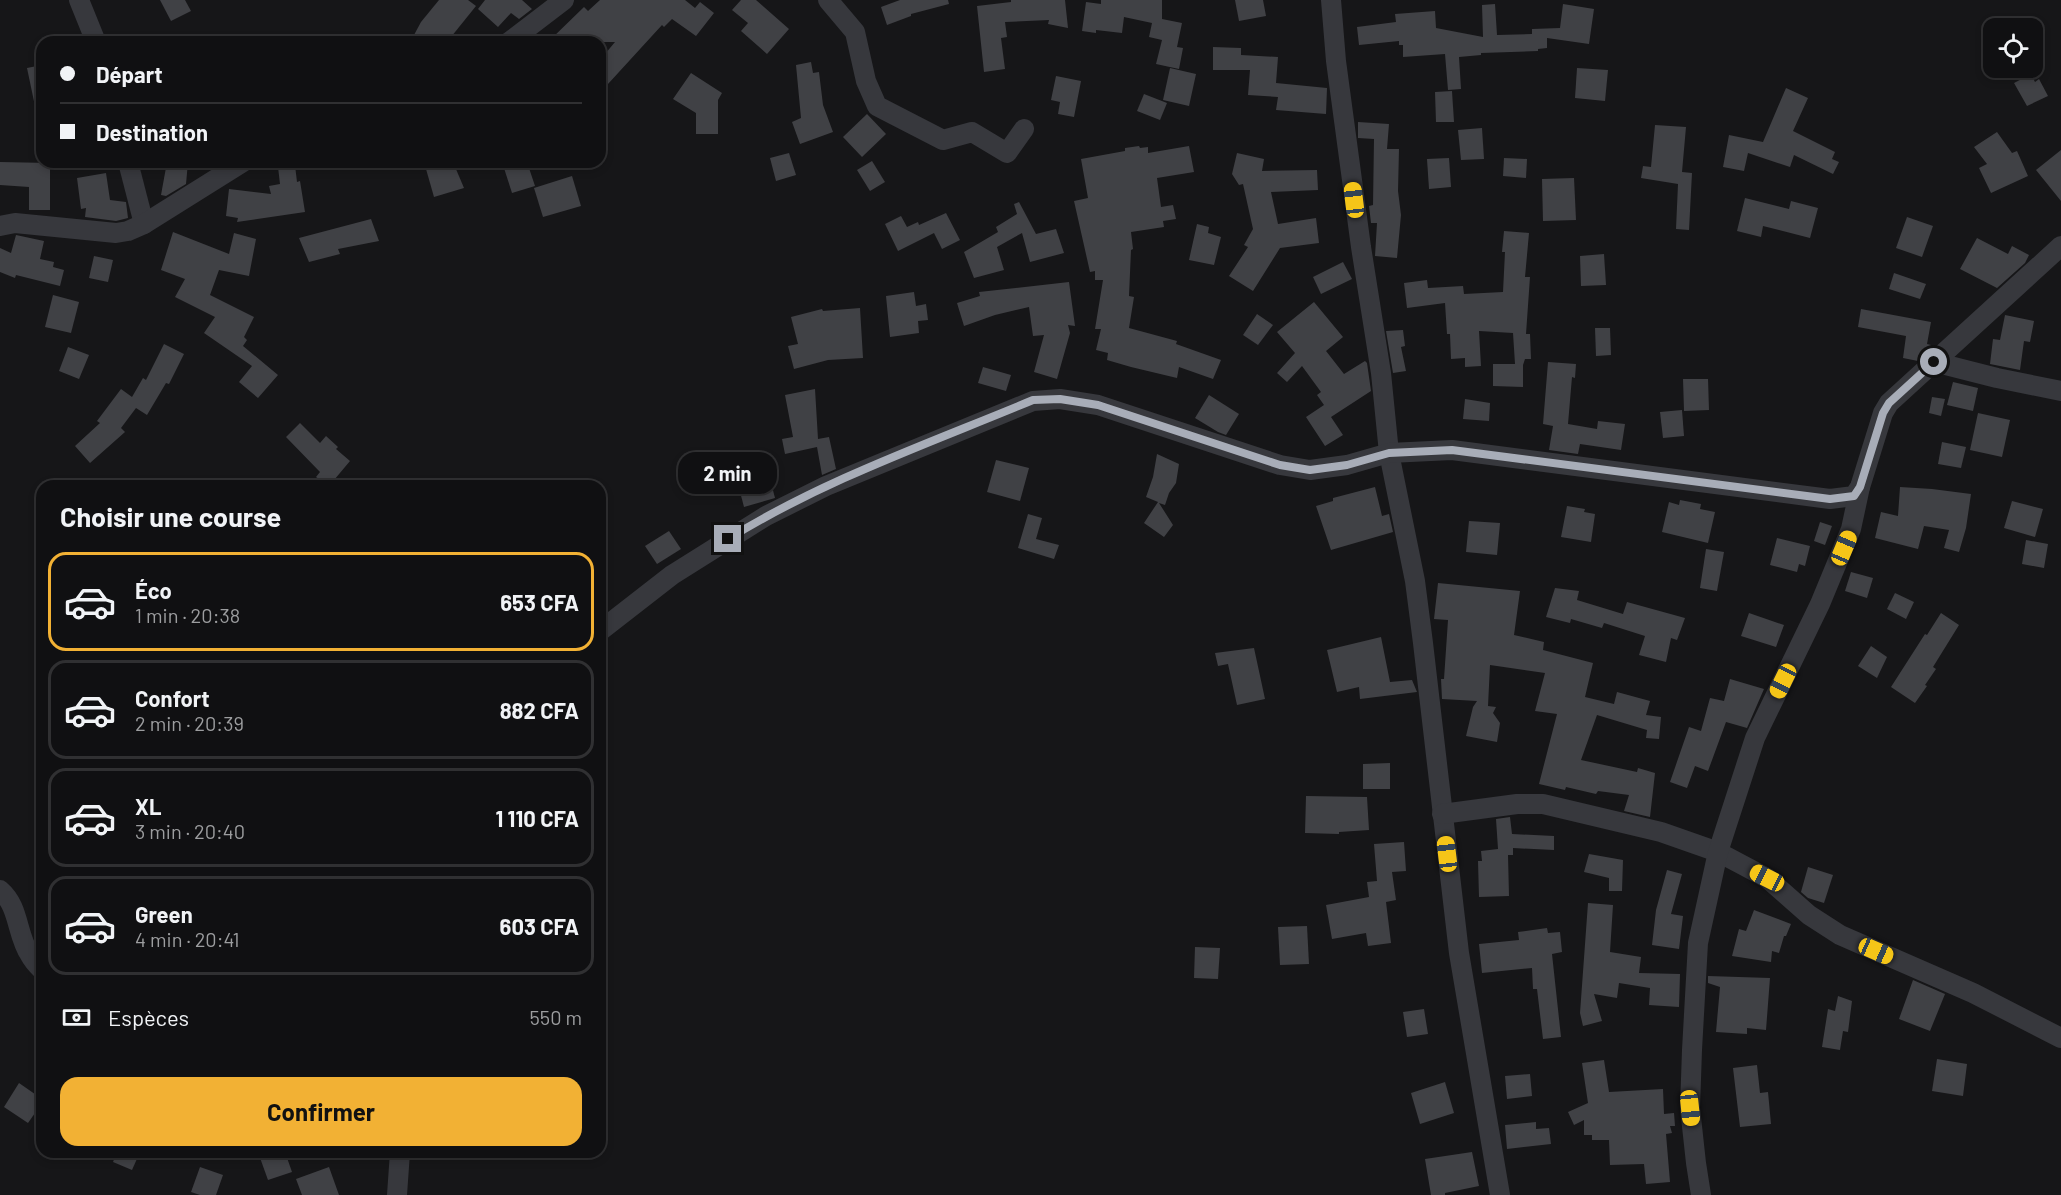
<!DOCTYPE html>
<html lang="fr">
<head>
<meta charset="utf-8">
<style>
  :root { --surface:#101012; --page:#1e1e20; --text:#f1f3f6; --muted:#9c9d9f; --line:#303032; --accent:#f2b134 }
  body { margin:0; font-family:Barlow,sans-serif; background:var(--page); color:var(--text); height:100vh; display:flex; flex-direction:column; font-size:22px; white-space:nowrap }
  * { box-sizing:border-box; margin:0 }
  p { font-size:20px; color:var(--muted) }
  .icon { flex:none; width:33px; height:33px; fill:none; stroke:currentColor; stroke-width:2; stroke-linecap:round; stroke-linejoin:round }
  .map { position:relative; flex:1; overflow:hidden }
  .panel { position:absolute; left:36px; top:480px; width:570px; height:678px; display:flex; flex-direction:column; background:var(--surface); border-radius:18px; box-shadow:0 3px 9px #0003,0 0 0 2px var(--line) }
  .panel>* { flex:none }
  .guide { position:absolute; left:36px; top:36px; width:570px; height:132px; border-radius:18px; box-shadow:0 3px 9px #0003,0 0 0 2px var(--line); display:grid; align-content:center; height:132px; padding:0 24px; background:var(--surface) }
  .buttons { position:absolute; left:1983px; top:18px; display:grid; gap:12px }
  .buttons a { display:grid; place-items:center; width:60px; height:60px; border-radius:12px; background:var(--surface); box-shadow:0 3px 9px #0003,0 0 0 2px var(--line); font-size:30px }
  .end { position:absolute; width:27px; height:27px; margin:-14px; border:8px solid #a8adb8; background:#111; box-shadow:0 0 0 3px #111 }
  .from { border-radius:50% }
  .bubble { position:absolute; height:42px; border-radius:18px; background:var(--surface); box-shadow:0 3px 9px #0003,0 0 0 2px var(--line); font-size:20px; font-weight:700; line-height:42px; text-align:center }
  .car { position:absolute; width:18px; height:36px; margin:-18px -9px; border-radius:8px; box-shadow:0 0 4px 2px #0007; background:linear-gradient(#f5c518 24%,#345 0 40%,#f5c518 0 76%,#345 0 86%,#f5c518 0) }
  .guide b { display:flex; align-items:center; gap:21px; height:57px; font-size:22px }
  .guide b+b { border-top:2px solid var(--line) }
  .guide i { width:15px; height:15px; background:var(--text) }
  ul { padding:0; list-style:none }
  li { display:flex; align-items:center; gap:18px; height:99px; margin:0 12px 9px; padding:0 12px; border:3px solid var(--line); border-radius:18px }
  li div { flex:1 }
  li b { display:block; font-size:22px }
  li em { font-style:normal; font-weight:700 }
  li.selected { border-color:var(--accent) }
  li>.icon { width:54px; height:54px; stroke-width:1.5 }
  h2 { padding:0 24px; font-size:27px; line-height:72px }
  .pay { display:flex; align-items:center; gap:15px; height:66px; padding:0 24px; font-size:22px }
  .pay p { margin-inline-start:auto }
  .button { display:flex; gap:12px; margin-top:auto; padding:12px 24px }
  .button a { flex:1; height:69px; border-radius:18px; background:var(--accent); color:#111; font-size:24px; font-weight:700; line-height:69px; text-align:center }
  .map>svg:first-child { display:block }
  .building { fill:#404145 }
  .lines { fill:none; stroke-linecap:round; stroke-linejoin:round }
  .minor { stroke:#37383d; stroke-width:20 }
  .route { stroke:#a8adb8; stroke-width:8 }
</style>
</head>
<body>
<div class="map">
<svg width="2061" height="1195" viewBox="0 0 2061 1195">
  <rect width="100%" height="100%" fill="#161618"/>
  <g class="building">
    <polygon points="160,0 185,0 191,11 171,21"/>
    <polygon points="439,0 468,0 476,6 447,42 427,42 414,35 421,22"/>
    <polygon points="485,0 522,0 532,9 519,19 511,13 498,27 478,9"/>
    <polygon points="600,0 685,0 695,8 700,2 714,13 696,36 672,19 664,27 662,25 608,84 600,77 600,60 615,42 548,42 584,7 588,11"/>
    <polygon points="741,0 756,0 789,29 767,54 741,31 748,23 732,10"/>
    <polygon points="900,0 948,0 949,4 911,14 911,16 887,25 881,7"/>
    <polygon points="1011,0 1065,0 1068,28 1048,24 1049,20 1005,22 1007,37 1001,38 1005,69 984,72 977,6 1011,2"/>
    <polygon points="1101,0 1162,0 1162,19 1182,23 1177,47 1183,48 1179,69 1156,64 1162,40 1149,37 1152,23 1124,17 1122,33 1096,30 1096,33 1082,31 1086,2 1101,4"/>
    <polygon points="1235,0 1263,0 1266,16 1239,21"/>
    <polygon points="1495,4 1497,35 1532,34 1532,29 1560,28 1563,4 1594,9 1589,44 1547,38 1547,48 1538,49 1538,51 1481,53 1481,55 1459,57 1461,89 1448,90 1445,54 1403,57 1403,45 1399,45 1399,41 1359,45 1357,27 1396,22 1395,14 1435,11 1436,28 1483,37 1482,5"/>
    <polygon points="1213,47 1241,48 1241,55 1278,57 1276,83 1327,88 1326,114 1276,110 1278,97 1248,95 1250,70 1213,70"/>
    <polygon points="811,62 813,73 819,72 823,105 833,132 800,144 792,122 801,118 796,65"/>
    <polygon points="42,65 42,110 36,111 27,68"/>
    <polygon points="1170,68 1196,74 1189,106 1163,100"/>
    <polygon points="1577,68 1608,70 1605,101 1575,98"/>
    <polygon points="691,73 722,93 718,100 718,134 696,134 696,113 673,99"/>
    <polygon points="2031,74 2035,82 2039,79 2048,96 2027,106 2014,83"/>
    <polygon points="1056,76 1081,81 1074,117 1058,114 1060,102 1051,100"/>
    <polygon points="1786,88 1808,98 1793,131 1835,152 1832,159 1839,162 1833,174 1794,155 1790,167 1748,153 1744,171 1723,167 1729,135 1763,142"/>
    <polygon points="1452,91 1454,122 1436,122 1435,92"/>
    <polygon points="1144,94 1167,103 1160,120 1137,111"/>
    <polygon points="867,114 886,134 862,157 843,137"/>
    <polygon points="1358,122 1389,124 1387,149 1399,149 1398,191 1401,215 1397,258 1375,256 1377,223 1371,223 1369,206 1373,205 1374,139 1358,138"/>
    <polygon points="1655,125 1686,127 1682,172 1692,173 1689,230 1676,229 1678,184 1641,178 1643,166 1651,167"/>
    <polygon points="1482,128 1484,159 1461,160 1458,130"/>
    <polygon points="1997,132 2012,153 2017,151 2028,176 1991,193 1979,168 1987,164 1974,147"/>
    <polygon points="1139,146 1140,148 1148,147 1148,153 1189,146 1194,172 1157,178 1161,207 1173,205 1176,219 1163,221 1164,227 1131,232 1133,249 1131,250 1129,296 1134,297 1129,328 1177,341 1176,344 1221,360 1213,379 1179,367 1177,378 1131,367 1107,360 1108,353 1096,350 1101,329 1095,329 1103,280 1095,280 1095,271 1090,272 1074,201 1088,198 1081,159 1125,151 1125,148"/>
    <polygon points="2061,150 2061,201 2036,170"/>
    <polygon points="789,153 796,175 776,181 770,158"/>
    <polygon points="1237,153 1264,159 1262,171 1317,170 1318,190 1271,192 1278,224 1316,218 1319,243 1280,248 1253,291 1229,276 1248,247 1244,245 1253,229 1243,184 1239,185 1232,174"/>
    <polygon points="1449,158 1451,187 1429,189 1427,159"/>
    <polygon points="1504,158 1527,159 1526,178 1503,176"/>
    <polygon points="872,161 885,182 870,191 857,170"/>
    <polygon points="0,162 50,163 50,210 29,210 29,187 0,185"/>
    <polygon points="167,162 188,162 186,184 166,196 161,195"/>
    <polygon points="444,162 453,162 464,188 434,197 426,169"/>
    <polygon points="514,162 527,162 535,186 512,193 503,165"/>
    <polygon points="295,165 297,182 300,181 305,212 237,222 238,218 226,216 229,189 271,194 269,186 280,184 278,167"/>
    <polygon points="106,173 110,200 126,202 128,218 116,221 85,217 86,208 81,209 77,178"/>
    <polygon points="572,176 581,206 543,217 534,188"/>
    <polygon points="1574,178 1576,220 1543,221 1542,179"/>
    <polygon points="1745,198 1789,209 1791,201 1818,208 1810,238 1763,226 1761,237 1737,231"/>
    <polygon points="1019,202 1036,234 1056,229 1064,253 1030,262 1022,233 997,247 1004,270 974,278 964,252 998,232 996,227 1017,214 1014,204"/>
    <polygon points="946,213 960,240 942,249 934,233 898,251 885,224 901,216 907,227 918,222 919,225"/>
    <polygon points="1907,217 1933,226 1922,257 1896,248"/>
    <polygon points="371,219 379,241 338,249 340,254 309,262 299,238"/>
    <polygon points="1197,224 1209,227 1208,233 1221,237 1214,265 1189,260"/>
    <polygon points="1504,231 1529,233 1525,277 1530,277 1526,334 1530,334 1531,359 1525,359 1523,365 1523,387 1493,386 1493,364 1515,364 1513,333 1479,331 1481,366 1465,367 1465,358 1451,359 1450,334 1447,334 1445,303 1407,308 1404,283 1427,280 1428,288 1463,286 1464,294 1503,292 1505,252 1502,252"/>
    <polygon points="173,232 229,254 234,233 256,239 249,276 219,270 210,295 254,317 244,337 247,340 243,346 278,375 258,398 239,382 252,366 204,333 215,317 175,297 185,279 161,270"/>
    <polygon points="16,235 44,241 40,259 54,262 53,267 64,270 60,286 16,275 15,278 0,272 0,248 11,253"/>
    <polygon points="1977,238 2008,254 2012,246 2029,255 2025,263 1997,288 1960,269"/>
    <polygon points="1604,254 1606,285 1581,286 1580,256"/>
    <polygon points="94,256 113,260 108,282 89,278"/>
    <polygon points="1343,262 1352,279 1321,294 1313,277"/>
    <polygon points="1894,273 1926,284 1920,299 1889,289"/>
    <polygon points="1069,282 1075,326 1068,325 1070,333 1057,379 1034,372 1044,335 1033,336 1029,307 995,315 964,326 957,303 980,296 979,292"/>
    <polygon points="914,292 916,306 926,304 928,320 918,321 919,333 890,337 886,296"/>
    <polygon points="53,295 79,302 71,333 45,327"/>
    <polygon points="1314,302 1343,337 1326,351 1344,374 1365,361 1367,363 1371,391 1331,417 1343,435 1325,446 1306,417 1324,405 1317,395 1321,392 1302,366 1287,382 1277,373 1295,353 1277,332"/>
    <polygon points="860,308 863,358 828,360 794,369 788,346 798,344 791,317 822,309 823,311"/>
    <polygon points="1861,309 1931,322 1927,344 1931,345 1930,349 1918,361 1903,358 1906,336 1858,327"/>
    <polygon points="1257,314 1273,325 1258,345 1243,335"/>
    <polygon points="2005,315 2034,321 2030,342 2024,341 2020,370 1990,364 1993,339 2000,340"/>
    <polygon points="1595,328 1610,328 1611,355 1596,356"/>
    <polygon points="1403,330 1405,346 1401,347 1406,371 1393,373 1386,331"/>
    <polygon points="164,344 184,354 169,384 166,383 147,415 136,408 121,428 125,432 90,463 75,446 100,423 97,421 121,389 132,397 143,378 146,380"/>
    <polygon points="68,347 89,355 79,379 59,371"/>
    <polygon points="1548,362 1576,364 1575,378 1572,377 1568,424 1597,429 1598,421 1625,424 1621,450 1580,444 1578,454 1549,450 1553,426 1543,424"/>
    <polygon points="983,367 1011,375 1006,391 978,383"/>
    <polygon points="1683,379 1708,379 1709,410 1684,411"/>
    <polygon points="1953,382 1978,388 1973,411 1947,405"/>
    <polygon points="815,389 818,439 829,437 836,469 822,475 817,447 785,454 782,439 793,437 785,395"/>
    <polygon points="1209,395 1239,414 1226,435 1218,432 1195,418"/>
    <polygon points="1932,397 1945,399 1941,416 1929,413"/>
    <polygon points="1465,399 1490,403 1489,421 1463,419"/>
    <polygon points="1682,410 1684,436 1663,438 1660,412"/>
    <polygon points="1978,413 2010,420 2002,457 1970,450"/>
    <polygon points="300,423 320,443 326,436 338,447 336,449 350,461 329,486 316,477 320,472 286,437"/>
    <polygon points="1942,442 1966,447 1961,468 1938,464"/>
    <polygon points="1157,454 1179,464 1176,483 1169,493 1165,505 1159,503 1173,525 1164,537 1144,523 1158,502 1146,497 1153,477"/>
    <polygon points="996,460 1029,468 1020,501 987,492"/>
    <polygon points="769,475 775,498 744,507 738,484"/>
    <polygon points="1375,487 1382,516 1389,514 1393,532 1331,550 1316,506 1333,501 1333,498"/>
    <polygon points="1900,487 1932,489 1971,494 1966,528 1959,552 1944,548 1949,530 1924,526 1918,549 1875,538 1881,512 1898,516"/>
    <polygon points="1680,500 1701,504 1700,509 1715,512 1708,543 1662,532 1669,502 1679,505"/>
    <polygon points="2012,501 2043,509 2035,537 2004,528"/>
    <polygon points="1567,506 1585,509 1584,512 1595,514 1591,542 1561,537"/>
    <polygon points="1028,514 1042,518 1036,539 1059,545 1054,559 1018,548"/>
    <polygon points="1469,521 1500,523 1497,555 1466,552"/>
    <polygon points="1820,522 1832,526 1825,545 1814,541"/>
    <polygon points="669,531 681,549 657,564 645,546"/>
    <polygon points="1777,538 1810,546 1805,566 1799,564 1797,572 1770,565"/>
    <polygon points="2026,540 2048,544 2044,568 2022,564"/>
    <polygon points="1706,549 1724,552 1717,591 1700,588"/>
    <polygon points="1851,572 1873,578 1867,598 1845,591"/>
    <polygon points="1438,583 1520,591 1514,635 1544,642 1543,650 1593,663 1585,697 1614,704 1617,692 1650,701 1646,715 1661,717 1659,739 1646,738 1647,730 1597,715 1581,760 1637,772 1638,768 1655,773 1650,817 1624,811 1629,795 1598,791 1596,794 1566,787 1565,790 1539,784 1557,714 1535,711 1545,673 1490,665 1488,706 1496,707 1493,713 1500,723 1497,742 1466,736 1473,707 1477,701 1442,699 1441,679 1444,679 1448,620 1434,619"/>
    <polygon points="1555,588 1579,591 1577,600 1623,614 1627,602 1685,618 1677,640 1671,638 1666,662 1639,655 1645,636 1604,623 1602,628 1571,619 1570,623 1546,617"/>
    <polygon points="1895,593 1914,602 1906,619 1887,609"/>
    <polygon points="1749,613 1784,625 1776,647 1741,636"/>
    <polygon points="1941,613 1959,625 1933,667 1936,669 1925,685 1927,686 1915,703 1891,687 1925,634 1927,635"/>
    <polygon points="1381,637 1390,682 1412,680 1417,692 1360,699 1359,687 1337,692 1327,650"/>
    <polygon points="1871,646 1887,657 1877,678 1858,666"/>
    <polygon points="1254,648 1265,699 1237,705 1228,664 1218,666 1215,653"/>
    <polygon points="1730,679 1764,689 1747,728 1726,722 1708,771 1695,766 1687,788 1670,782 1689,727 1701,731 1710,698 1724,701"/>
    <polygon points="1390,763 1390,789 1363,789 1363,764"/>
    <polygon points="1306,796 1367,797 1369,830 1339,832 1339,834 1305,833"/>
    <polygon points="1510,817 1512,834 1554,836 1554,850 1513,848 1513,855 1508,855 1509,896 1479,897 1478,861 1482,861 1481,851 1498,849 1496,819"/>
    <polygon points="1404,842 1406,871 1392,872 1396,900 1386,902 1391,943 1368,946 1366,933 1332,939 1326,905 1369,897 1367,882 1377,881 1374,844"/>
    <polygon points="1589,854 1623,860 1622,891 1609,891 1609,878 1584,872"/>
    <polygon points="1808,867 1833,875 1824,903 1808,898 1801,892"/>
    <polygon points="1667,870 1682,874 1671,914 1683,916 1679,949 1652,945 1656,910"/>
    <polygon points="1588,903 1613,905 1610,952 1641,957 1639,973 1680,974 1679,1007 1649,1005 1650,988 1619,983 1617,998 1594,994 1602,1021 1583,1026 1580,1013"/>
    <polygon points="1754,910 1791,924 1786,936 1784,936 1779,953 1772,951 1771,962 1732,956 1739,929 1746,931"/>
    <polygon points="1307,926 1309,964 1280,965 1278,927"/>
    <polygon points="1547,928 1548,933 1560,932 1562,952 1552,954 1561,1037 1543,1039 1537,989 1533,989 1532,968 1482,973 1479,944 1519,940 1518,932"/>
    <polygon points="1195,947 1220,948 1218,979 1194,978"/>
    <polygon points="1708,976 1770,978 1766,1030 1747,1028 1747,1034 1716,1032 1720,987 1708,983"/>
    <polygon points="1913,980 1945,994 1930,1031 1899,1019"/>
    <polygon points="1838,996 1852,1001 1848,1032 1843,1031 1840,1050 1822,1047 1828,1009 1835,1011"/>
    <polygon points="1424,1009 1428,1034 1407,1037 1403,1012"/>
    <polygon points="1937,1059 1967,1064 1963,1096 1932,1091"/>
    <polygon points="1604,1060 1609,1092 1663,1089 1664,1114 1674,1113 1675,1126 1670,1126 1672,1133 1666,1134 1670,1182 1646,1184 1644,1164 1610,1165 1609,1140 1592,1140 1592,1135 1584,1135 1584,1120 1574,1125 1568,1112 1588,1103 1582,1063"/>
    <polygon points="1757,1065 1760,1093 1768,1092 1771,1124 1740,1127 1733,1068"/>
    <polygon points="1530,1074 1532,1096 1507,1099 1505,1076"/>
    <polygon points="1445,1082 1454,1113 1420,1124 1411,1093"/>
    <polygon points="19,1083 42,1099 42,1103 28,1123 4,1107"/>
    <polygon points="1536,1122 1536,1129 1549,1128 1551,1144 1507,1149 1505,1125"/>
    <polygon points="117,1152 140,1152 132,1170 113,1162"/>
    <polygon points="267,1152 285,1152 292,1172 268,1180 259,1155"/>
    <polygon points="1472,1152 1479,1186 1445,1193 1445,1195 1431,1195 1425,1159"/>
    <polygon points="200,1167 223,1175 216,1195 200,1195 191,1192"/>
    <polygon points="329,1167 339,1195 302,1195 296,1179"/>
  </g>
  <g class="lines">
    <g class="minor">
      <polyline points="79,0 96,42"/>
      <polyline points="828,0 855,32 866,81 877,106 943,140 972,132 1007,153 1024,129"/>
      <polyline points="1331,0 1336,61 1361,247 1381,373 1389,453 1415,581 1423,643 1459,953 1500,1195"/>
      <polyline points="509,42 564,0"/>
      <polyline points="128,162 144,224"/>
      <polyline points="0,226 15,223 116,233 128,231 144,224 243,162"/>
      <polyline points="1934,362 1997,378 2061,391"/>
      <polyline points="600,631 672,575 766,516 826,486 1033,401 1060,399 1098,405 1280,465 1310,470 1347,465 1389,453 1452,450 1830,499 1854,496 1860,487 1883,413 1889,403 2061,246"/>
      <polyline points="1442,814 1517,804 1543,804 1661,832 1718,852 1767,878 1809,915 1840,935 1973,993 2061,1038"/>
      <path d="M0 890C20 907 16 934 30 955 33 961 38 966 42 970"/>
      <polyline points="397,1195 400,1152"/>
      <polyline points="1701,1195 1696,1163 1690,1108 1692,1050 1698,943 1718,852 1755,738 1820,604 1851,529 1860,487"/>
    </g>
  </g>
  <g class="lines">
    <path class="route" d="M728 539C823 480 930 443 1033 400L1060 399 1098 405 1280 465 1310 470 1347 465 1389 453 1452 450 1830 499 1854 496 1860 487 1883 413 1889 403 1934 362"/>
  </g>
</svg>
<div class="buttons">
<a><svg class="icon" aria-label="locate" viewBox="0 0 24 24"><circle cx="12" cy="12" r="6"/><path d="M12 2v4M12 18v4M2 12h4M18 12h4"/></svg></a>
</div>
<i class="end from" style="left:1934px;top:362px"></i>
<i class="end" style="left:728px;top:539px"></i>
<div class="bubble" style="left:678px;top:452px;width:99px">2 min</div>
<i class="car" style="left:1354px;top:200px;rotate:353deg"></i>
<i class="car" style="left:1844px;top:548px;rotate:23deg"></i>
<i class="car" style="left:1783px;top:681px;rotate:206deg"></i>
<i class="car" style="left:1447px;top:854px;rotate:353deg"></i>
<i class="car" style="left:1767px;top:878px;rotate:297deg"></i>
<i class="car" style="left:1876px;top:951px;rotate:114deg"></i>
<i class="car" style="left:1690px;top:1108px;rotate:174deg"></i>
<div class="guide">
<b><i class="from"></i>Départ</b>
<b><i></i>Destination</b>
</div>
<section class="panel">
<h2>Choisir une course</h2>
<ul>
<li class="selected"><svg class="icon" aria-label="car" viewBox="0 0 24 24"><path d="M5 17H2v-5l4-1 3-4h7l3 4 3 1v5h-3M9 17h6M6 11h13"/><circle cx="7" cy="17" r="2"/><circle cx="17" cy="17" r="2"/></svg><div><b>Éco</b><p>1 min · 20:38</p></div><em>653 CFA</em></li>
<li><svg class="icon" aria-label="car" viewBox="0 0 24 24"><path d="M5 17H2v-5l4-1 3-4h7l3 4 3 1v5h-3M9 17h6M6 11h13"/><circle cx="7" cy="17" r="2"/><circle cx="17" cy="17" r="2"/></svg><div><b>Confort</b><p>2 min · 20:39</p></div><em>882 CFA</em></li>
<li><svg class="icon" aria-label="car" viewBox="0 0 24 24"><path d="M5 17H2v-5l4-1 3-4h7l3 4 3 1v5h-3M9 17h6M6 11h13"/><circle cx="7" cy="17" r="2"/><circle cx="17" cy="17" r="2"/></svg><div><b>XL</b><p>3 min · 20:40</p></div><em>1 110 CFA</em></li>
<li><svg class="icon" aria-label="car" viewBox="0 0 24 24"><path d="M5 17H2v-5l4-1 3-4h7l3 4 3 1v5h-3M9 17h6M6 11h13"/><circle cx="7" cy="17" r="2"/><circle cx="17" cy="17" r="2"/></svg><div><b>Green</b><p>4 min · 20:41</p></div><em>603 CFA</em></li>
</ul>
<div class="pay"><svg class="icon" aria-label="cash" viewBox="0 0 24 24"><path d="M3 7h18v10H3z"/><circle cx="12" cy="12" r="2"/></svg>Espèces<p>550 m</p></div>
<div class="button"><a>Confirmer</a></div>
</section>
</div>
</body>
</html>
